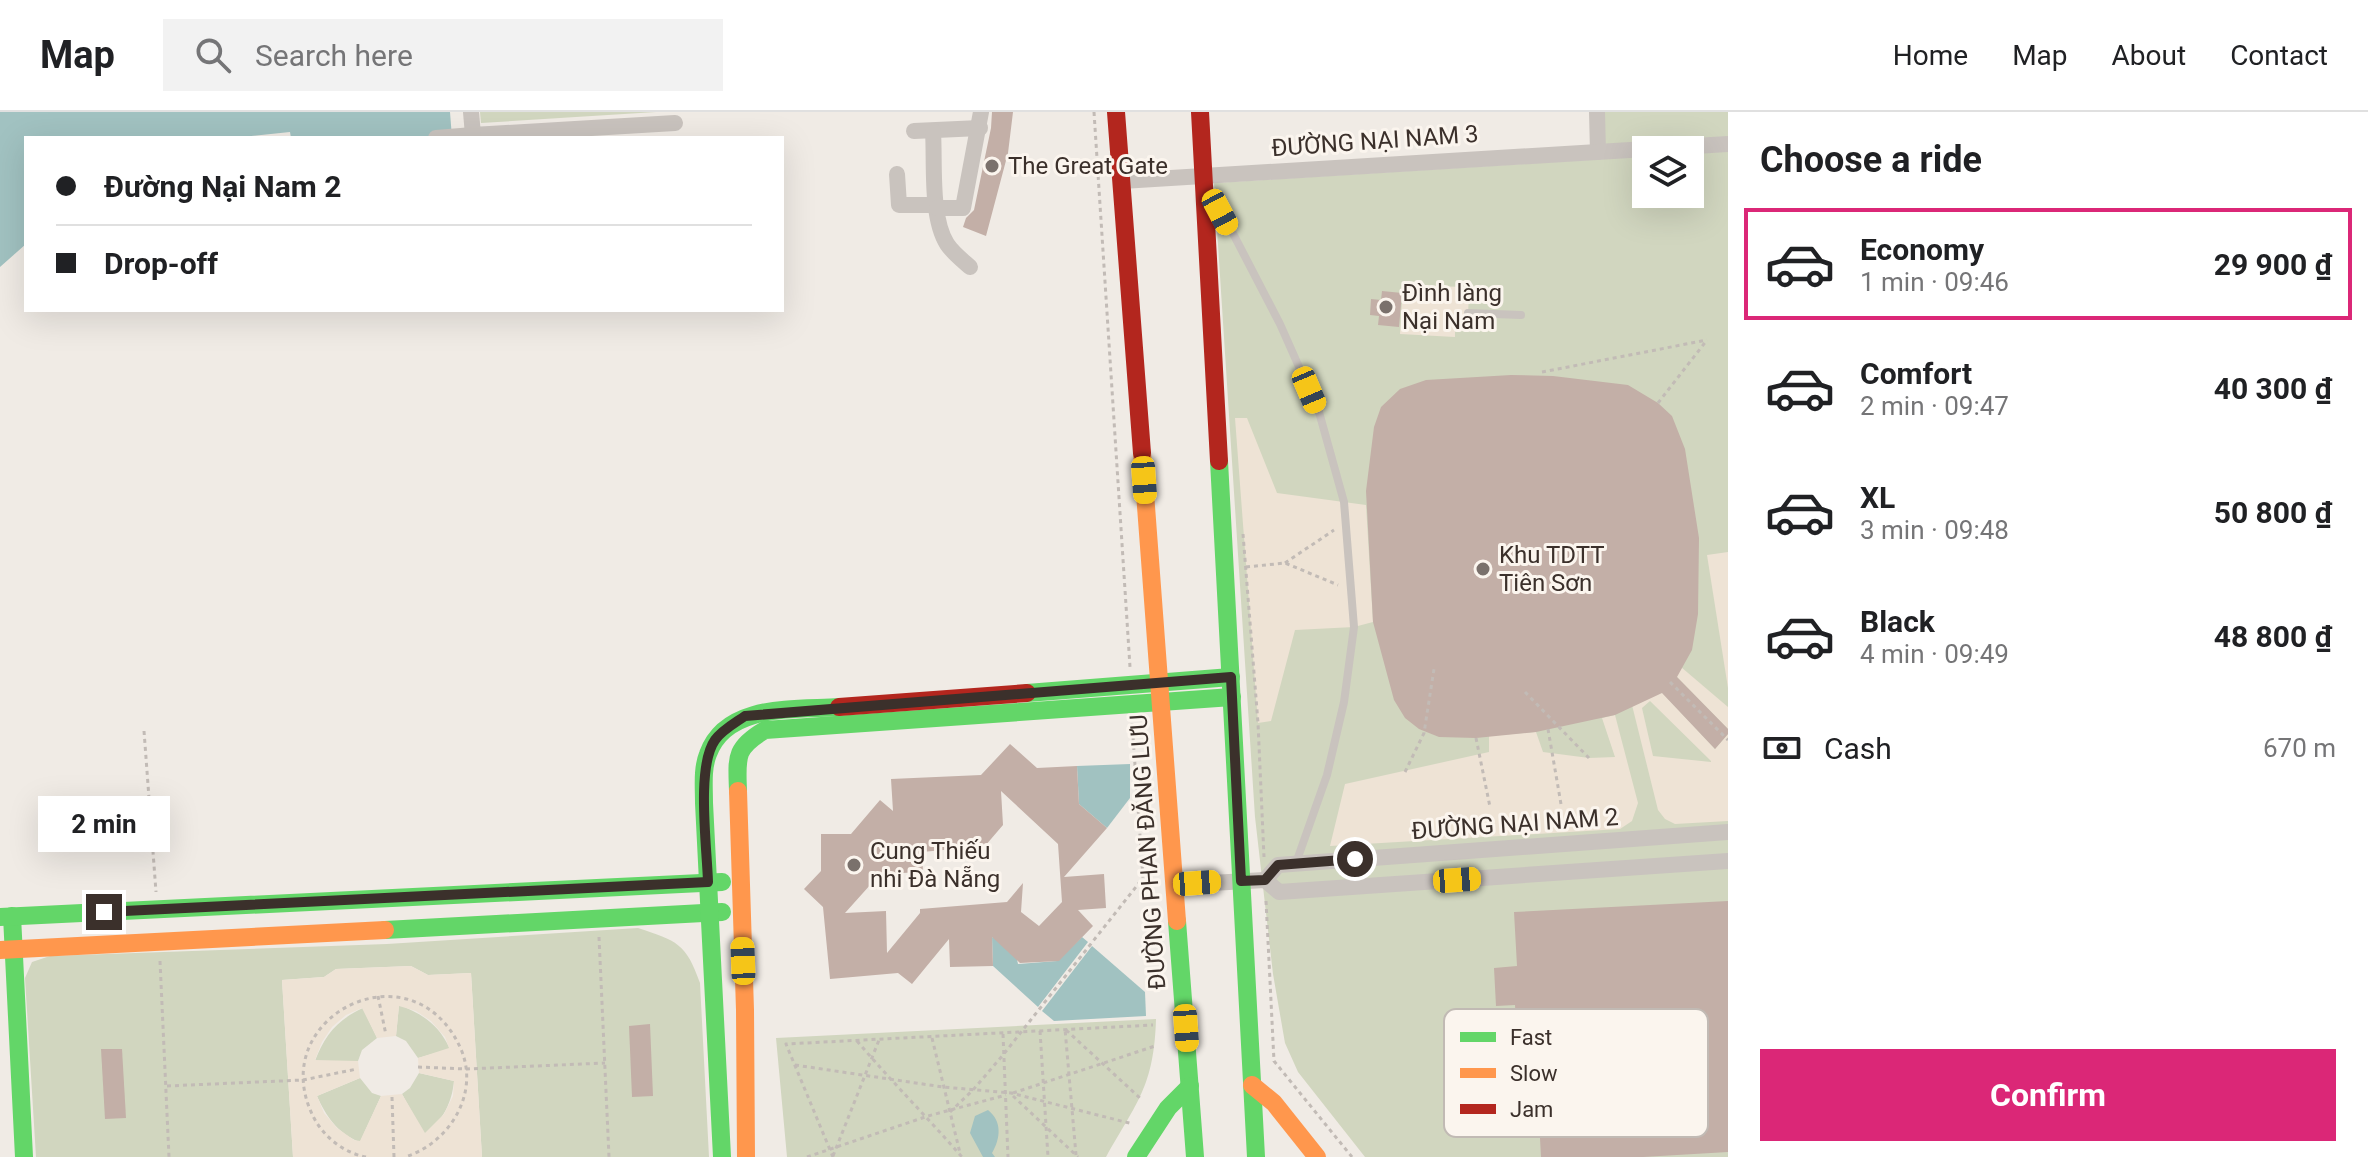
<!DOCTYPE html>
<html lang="en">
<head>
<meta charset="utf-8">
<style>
  :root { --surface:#fff; --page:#f2f2f2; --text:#202124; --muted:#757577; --line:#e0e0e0; --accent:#db2777 }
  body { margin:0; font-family:Roboto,sans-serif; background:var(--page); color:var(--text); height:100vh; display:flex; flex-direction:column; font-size:30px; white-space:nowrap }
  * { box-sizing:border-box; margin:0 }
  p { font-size:26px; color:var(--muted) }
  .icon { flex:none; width:44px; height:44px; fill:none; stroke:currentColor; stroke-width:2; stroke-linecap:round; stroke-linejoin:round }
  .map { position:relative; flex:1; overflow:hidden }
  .details { display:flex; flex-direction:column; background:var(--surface); width:640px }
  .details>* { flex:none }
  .hud { position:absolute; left:24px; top:24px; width:760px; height:176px; border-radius:0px; box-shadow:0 8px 32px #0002; display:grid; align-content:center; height:176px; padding:0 32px; background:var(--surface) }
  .buttons { position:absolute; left:1632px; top:24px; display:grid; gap:16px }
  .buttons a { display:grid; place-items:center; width:72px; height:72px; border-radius:0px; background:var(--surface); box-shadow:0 8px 32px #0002; font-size:40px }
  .end { position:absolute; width:36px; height:36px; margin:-18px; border:10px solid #3b302b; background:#fff; box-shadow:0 0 0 4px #fff }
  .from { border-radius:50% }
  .bubble { position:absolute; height:56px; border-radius:0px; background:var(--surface); box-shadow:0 8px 32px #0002; font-size:26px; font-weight:700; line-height:56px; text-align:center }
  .car { position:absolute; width:24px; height:48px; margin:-24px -12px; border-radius:10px; box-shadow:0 0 6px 2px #0007; background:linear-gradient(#f5c518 24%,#345 0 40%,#f5c518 0 76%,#345 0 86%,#f5c518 0) }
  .hud b { display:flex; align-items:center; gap:28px; height:76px; font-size:30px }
  .hud b+b { border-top:2px solid var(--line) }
  .hud i { width:20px; height:20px; background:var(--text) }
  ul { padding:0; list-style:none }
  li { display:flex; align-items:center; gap:24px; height:112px; margin:0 16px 12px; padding:0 16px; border:4px solid transparent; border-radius:0px }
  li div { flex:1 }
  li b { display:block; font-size:30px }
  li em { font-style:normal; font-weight:700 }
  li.current { border-color:var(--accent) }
  li>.icon { width:72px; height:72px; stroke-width:1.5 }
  h2 { padding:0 32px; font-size:36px; line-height:96px }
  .pay { display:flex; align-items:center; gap:20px; height:88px; padding:0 32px; font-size:30px }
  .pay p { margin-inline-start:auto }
  .primary-button { display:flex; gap:16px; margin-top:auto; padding:16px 32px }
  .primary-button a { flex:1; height:92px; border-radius:0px; background:var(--accent); color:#fff; font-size:32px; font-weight:700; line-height:92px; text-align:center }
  header { display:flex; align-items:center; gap:48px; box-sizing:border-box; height:112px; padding:0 40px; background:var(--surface); border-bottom:2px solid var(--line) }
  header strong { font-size:38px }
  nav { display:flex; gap:44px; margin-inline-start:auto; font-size:28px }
  .search { width:560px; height:72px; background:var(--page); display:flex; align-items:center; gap:20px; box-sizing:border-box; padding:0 28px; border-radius:0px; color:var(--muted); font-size:30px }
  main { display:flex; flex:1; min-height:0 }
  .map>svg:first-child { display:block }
  .green { fill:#d1d6bf; fill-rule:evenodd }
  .plaza { fill:#eee3d5; fill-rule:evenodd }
  .water { fill:#a1c2c1 }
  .building { fill:#c3afa7; fill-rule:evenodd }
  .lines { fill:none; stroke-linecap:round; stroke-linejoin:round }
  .path { stroke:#c2bbb6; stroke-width:3; stroke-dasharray:4 4; stroke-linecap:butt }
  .lane { stroke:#c9c3be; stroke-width:8 }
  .street { stroke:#c9c3be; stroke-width:16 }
  .fast { stroke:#63d668; stroke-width:18 }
  .slow { stroke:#ff974d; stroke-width:18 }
  .jam { stroke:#b3261e; stroke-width:18 }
  .route { stroke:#3b302b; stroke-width:10 }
  .poi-dot { fill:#7a716c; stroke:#fbf5ee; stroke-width:3 }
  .labels { text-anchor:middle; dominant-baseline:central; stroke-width:6; stroke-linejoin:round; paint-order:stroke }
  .street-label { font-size:24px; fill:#3b302b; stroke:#fbf5ee }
  .poi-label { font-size:24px; fill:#3b302b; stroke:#fbf5ee; text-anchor:start }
  .key { fill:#fbf5ee; stroke:#c1bab4; stroke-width:2 }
  .key-label { font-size:22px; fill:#3b302b }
</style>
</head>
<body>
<header>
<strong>Map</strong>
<div class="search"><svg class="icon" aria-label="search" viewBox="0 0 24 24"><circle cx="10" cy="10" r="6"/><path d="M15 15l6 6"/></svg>Search here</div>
<nav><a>Home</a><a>Map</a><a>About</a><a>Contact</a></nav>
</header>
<main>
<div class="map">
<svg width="1728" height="1045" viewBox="0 0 1728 1045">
  <rect width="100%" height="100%" fill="#f0ebe5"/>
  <g class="green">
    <polygon points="480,0 656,0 481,11"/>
    <path d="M1601 0H1728V1045H1365L1298 960 1285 931 1273 862 1255 705 1214 71 1603 47ZM1646 38H1690V82H1646Z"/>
    <path d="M638 816C677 829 686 831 700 871L709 1045H482L471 861 428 863 411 854 336 857 324 865 282 868 293 1045H36L25 866 32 850 50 844 387 832Z"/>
    <path d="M399 893C423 902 439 913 450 937L418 946 406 929 396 924Z"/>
    <path d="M363 896 377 926 362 938 358 949H315C325 923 337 908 363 896Z"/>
    <path d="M1156 907C1154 974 1137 990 1106 1045H787L776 926Z"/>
    <path d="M419 961 454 969C452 990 443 1010 424 1022L402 982 410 976Z"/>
    <path d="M360 966 372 981 381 984 360 1030C338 1022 326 1004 317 984Z"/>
  </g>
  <g class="plaza">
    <polygon points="1403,172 1460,175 1460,183 1469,184 1467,218 1455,218 1455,225 1400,222"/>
    <polygon points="1235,306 1247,306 1277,381 1366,393 1373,510 1354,515 1295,518 1271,609 1258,611"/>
    <polygon points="1728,440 1728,576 1707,443"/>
    <polygon points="1681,555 1728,595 1728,617 1675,563"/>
    <path d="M1657 575 1715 637 1728 622V709L1675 712 1665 707 1658 698 1631 589ZM1650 589 1711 649V650L1653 644 1642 596Z"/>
    <polygon points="1615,603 1638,691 1632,709 1620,717 1330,734 1345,672 1489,640 1489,624 1536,620 1543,640 1589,646 1615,645 1602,606"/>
    <path d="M411 854 428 863 471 861 482 1045H293L282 868 324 865 336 857ZM399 894 416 899 431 909 445 925 449 936 418 946 419 961 454 969 453 984 444 1002 425 1021 402 982 381 984 360 1029 354 1028 337 1016 324 1001 317 984 360 966 358 949 315 948 322 930 332 915 346 903 362 896 377 926 396 924Z"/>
  </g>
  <g class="water">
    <polygon points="0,0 450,0 452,26 291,26 290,20 232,26 26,26 26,132 0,155"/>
    <polygon points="1130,652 1130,686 1107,716 1079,692 1077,654"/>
    <polygon points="992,825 1014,834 1018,852 1057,849 1082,825 1088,830 1038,895 993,854"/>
    <polygon points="1092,834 1145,880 1146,904 1054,909 1042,899"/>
    <path d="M988 998C1002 1009 1001 1026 992 1041L995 1045H983L970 1021 975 1004Z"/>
  </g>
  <g class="building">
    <polygon points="992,0 1013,0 1008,41 986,124 963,115 966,106 974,98 991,16"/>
    <polygon points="1382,179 1402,181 1399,215 1378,213 1379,204 1370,203 1371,187 1381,188"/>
    <polygon points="1511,263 1553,264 1628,273 1658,291 1672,304 1685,337 1699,426 1698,502 1692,538 1677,565 1728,617 1728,622 1715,637 1662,581 1615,603 1536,620 1476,626 1439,625 1419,617 1405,606 1394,588 1373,510 1366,379 1374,315 1381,295 1400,277 1426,268"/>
    <path d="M1010 632 1037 656 1077 654 1079 692 1107 716 1064 765 1104 762 1106 796 1078 798 1093 814 1059 849 1020 851 992 825 993 854 950 855 949 827 912 872 898 861 830 867 823 795 804 777 821 759V722H851L880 688 893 699 891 667 981 663ZM1001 679 1058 732 1062 790 1039 814 1021 800 1023 771 1007 790 920 797V801L887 841 886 799 845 801 880 762 923 760 922 740 985 734 1003 713Z"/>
    <polygon points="1728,789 1728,1040 1643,1045 1541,1045 1536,951 1518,952 1515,893 1496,894 1494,856 1517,854 1514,800"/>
    <polygon points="650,912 653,984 632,985 629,914"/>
    <polygon points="101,937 122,937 126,1006 105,1007"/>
  </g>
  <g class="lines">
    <g class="path">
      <polyline points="1094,0 1130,555"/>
      <polyline points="1542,260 1707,228"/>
      <polyline points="1658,291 1707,228"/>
      <polyline points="1243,422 1258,611 1264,745"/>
      <polyline points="1285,451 1334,418"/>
      <polyline points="1246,455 1285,451 1338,473"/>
      <polyline points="1670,570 1728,628"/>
      <polyline points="1525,580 1589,646"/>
      <polyline points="1548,617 1561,692"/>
      <polyline points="144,619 156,780"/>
      <polyline points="1476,626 1490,695"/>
      <polyline points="1405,660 1424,621 1434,557"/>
      <polyline points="1266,789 1274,949 1352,1045"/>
      <polyline points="599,825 609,1045"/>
      <polyline points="160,849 169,1045"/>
      <polyline points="378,884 386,923"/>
      <polyline points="1040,919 1048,1045"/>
      <polyline points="1003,922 1008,1045"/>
      <polyline points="932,926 960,1041"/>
      <path d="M857 929C891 969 928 1006 962 1045"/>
      <polyline points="795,953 943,975 1011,981 1133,1012"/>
      <polyline points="418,955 467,957 605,951"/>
      <polyline points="167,974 303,968 357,957"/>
      <polyline points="1013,981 1155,934"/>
      <polyline points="1013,984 1078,1045"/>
      <polyline points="392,985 394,1045"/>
      <polyline points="950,1000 973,978 1003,943 1143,766 1132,611"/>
      <polyline points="1076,1043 1065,917 1140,986"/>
      <polyline points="833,1044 879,928"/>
      <path d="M366 1045C344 1041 324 1025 314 1006 262 906 411 830 460 935 481 980 450 1031 405 1045"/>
      <polyline points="807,1045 928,1004 1006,983"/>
      <polyline points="833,1045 786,932 1153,913"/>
    </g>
    <g class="lane">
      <polyline points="1212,81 1280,212 1319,300 1344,390 1354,515 1344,590 1327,663 1296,751"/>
      <polyline points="1468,201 1521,203"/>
    </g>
    <g class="street">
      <polyline points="471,0 473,23 675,11"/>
      <polyline points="1597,0 1598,40"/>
      <polyline points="914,19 980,16"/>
      <path d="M933 19C935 51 930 105 947 132 953 141 962 148 970 155"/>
      <polyline points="436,26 473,23"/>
      <polyline points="897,62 899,93 936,93"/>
      <polyline points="1122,69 1728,32"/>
      <polyline points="937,96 963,96 981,0"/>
      <polyline points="1265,768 1278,753 1728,720"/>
      <polyline points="1175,773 1265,768 1279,780 1728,749"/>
    </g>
    <g class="fast">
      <polyline points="1219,349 1256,1045"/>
      <polyline points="1027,581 1231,565"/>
      <path d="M738 679C737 646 734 636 765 618L1232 585"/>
      <polyline points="12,804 24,1045"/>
      <polyline points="0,805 722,770"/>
      <polyline points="1177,809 1195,1045"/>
      <polyline points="385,818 722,800"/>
      <path d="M722 1045 704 691C704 675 702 657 708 642 726 591 796 598 839 595"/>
      <polyline points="1136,1045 1168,996 1190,974"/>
    </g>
    <g class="slow">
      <polyline points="1142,341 1177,809"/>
      <polyline points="738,679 745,898 746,1045"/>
      <polyline points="0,838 385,818"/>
      <polyline points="1252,973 1274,991 1317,1045"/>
    </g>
    <g class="jam">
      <polyline points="1116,0 1142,341"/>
      <polyline points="1200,0 1219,349"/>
      <polyline points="839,595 1027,581"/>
    </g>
  </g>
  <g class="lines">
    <path class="route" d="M104 800 708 770C707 735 696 655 715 628 722 618 735 611 745 604L1231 565 1241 769 1265 768 1278 753 1355 747"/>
  </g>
  <g class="poi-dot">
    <circle cx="992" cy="54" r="8"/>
    <circle cx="1386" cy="195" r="8"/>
    <circle cx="1483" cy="457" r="8"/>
    <circle cx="854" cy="753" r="8"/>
  </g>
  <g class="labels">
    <g class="street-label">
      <text transform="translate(1375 29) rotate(-4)">ĐƯỜNG NẠI NAM 3</text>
      <text transform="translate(1515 712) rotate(-4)">ĐƯỜNG NẠI NAM 2</text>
      <text transform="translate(1148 740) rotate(-94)">ĐƯỜNG PHAN ĐĂNG LƯU</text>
    </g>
    <g class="poi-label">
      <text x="1008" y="54">The Great Gate</text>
      <text x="1402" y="181">Đình làng<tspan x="1402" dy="28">Nại Nam</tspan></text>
      <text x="1499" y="443">Khu TDTT<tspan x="1499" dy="28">Tiên Sơn</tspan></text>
      <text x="870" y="739">Cung Thiếu<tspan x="870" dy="28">nhi Đà Nẵng</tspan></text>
    </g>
  </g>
  <rect x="1444" y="897" width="264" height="128" rx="12" class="key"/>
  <rect x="1460" y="920" width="36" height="10" fill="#63d668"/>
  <rect x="1460" y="956" width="36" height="10" fill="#ff974d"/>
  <rect x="1460" y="992" width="36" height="10" fill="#b3261e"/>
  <g class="key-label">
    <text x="1510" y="933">Fast</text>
    <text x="1510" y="969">Slow</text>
    <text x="1510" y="1005">Jam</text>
  </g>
</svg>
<div class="buttons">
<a><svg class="icon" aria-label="layers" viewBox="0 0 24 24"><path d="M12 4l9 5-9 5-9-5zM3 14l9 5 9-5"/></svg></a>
</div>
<i class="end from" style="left:1355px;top:747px"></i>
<i class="end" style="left:104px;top:800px"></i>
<div class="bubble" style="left:38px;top:684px;width:132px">2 min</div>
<i class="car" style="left:1220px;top:100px;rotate:152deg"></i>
<i class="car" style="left:1309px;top:278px;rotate:157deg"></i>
<i class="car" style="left:1144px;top:368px;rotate:176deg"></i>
<i class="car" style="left:1457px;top:768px;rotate:86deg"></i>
<i class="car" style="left:1197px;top:771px;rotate:86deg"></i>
<i class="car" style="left:743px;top:849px;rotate:358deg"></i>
<i class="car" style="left:1186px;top:916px;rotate:176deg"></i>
<div class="hud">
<b><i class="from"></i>Đường Nại Nam 2</b>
<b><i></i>Drop-off</b>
</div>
</div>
<section class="details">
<h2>Choose a ride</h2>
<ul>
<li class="current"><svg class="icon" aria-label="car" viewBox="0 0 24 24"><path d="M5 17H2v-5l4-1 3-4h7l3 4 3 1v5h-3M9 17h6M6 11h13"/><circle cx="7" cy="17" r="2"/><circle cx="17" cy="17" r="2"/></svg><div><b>Economy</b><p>1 min · 09:46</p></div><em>29 900 ₫</em></li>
<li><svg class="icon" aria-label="car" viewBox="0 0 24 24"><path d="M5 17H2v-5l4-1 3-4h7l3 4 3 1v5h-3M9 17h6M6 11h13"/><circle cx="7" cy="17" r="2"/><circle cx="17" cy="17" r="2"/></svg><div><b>Comfort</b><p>2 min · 09:47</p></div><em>40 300 ₫</em></li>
<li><svg class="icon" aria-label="car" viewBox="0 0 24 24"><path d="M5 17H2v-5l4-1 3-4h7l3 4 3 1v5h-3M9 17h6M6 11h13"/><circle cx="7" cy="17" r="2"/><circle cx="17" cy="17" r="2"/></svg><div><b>XL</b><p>3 min · 09:48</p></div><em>50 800 ₫</em></li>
<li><svg class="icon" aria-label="car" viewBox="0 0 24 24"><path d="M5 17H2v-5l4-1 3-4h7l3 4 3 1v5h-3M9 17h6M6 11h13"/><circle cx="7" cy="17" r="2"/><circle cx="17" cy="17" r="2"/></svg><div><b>Black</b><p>4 min · 09:49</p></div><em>48 800 ₫</em></li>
</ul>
<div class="pay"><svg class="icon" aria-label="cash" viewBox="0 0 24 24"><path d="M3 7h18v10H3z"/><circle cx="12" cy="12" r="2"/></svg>Cash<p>670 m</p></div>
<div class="primary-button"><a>Confirm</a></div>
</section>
</main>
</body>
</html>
